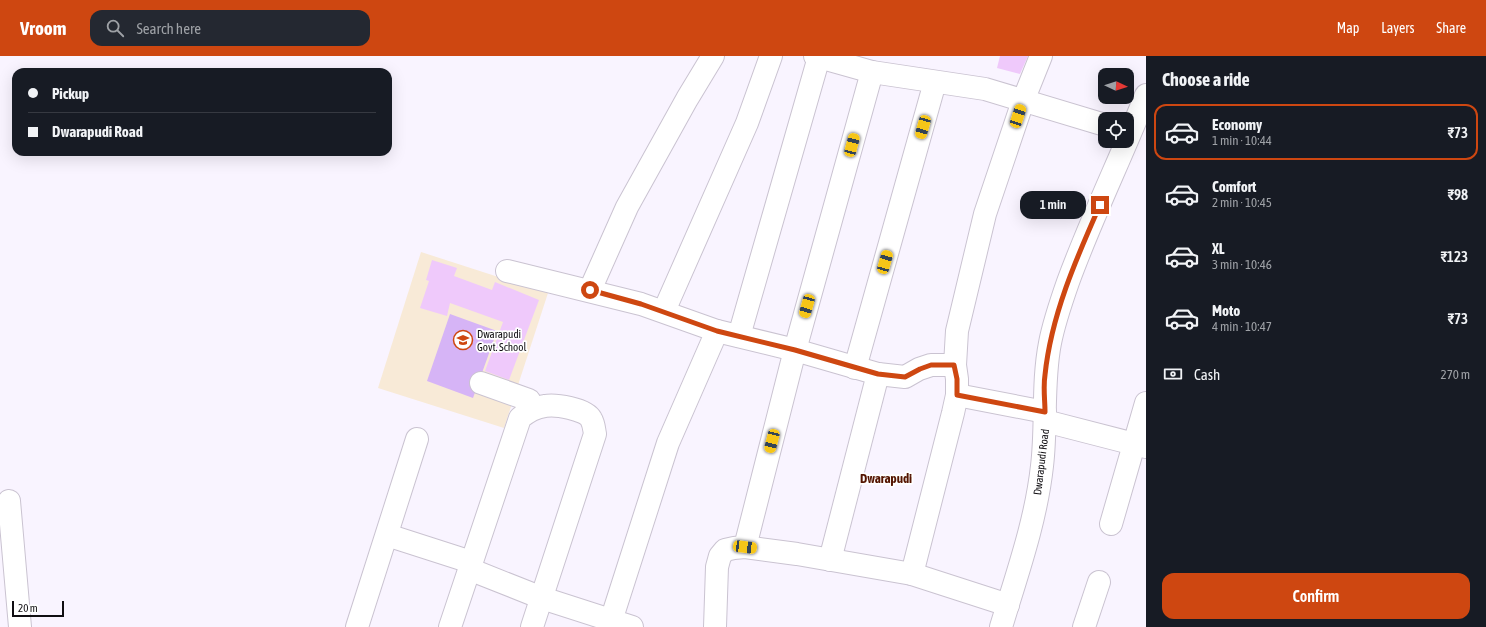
<!DOCTYPE html>
<html lang="en">
<head>
<meta charset="utf-8">
<style>
  :root { --surface:#171b24; --page:#242831; --text:#f1f3f6; --muted:#9ea1a6; --line:#363941; --accent:#ce4711 }
  body { margin:0; font-family:"Asap Condensed",sans-serif; background:var(--page); color:var(--text); height:100vh; display:flex; flex-direction:column; font-size:15px; white-space:nowrap }
  * { box-sizing:border-box; margin:0 }
  p { font-size:13px; color:var(--muted) }
  .icon { flex:none; width:22px; height:22px; fill:none; stroke:currentColor; stroke-width:2; stroke-linecap:round; stroke-linejoin:round }
  .map { position:relative; flex:1; overflow:hidden }
  .panel { display:flex; flex-direction:column; background:var(--surface); width:340px }
  .panel>* { flex:none }
  .guide { position:absolute; left:12px; top:12px; width:380px; height:88px; border-radius:12px; box-shadow:0 4px 16px #0002; display:grid; align-content:center; height:88px; padding:0 16px; background:var(--surface) }
  .needle { width:26px; rotate:94deg }
  .fabs { position:absolute; left:1098px; top:12px; display:grid; gap:8px }
  .fabs a { display:grid; place-items:center; width:36px; height:36px; border-radius:8px; background:var(--surface); box-shadow:0 4px 16px #0002; font-size:20px }
  .scale { position:absolute; left:12px; bottom:10px; width:52px; box-sizing:border-box; padding-left:4px; border:2px solid #100e12; border-top:0; font-size:11px; line-height:14px; white-space:nowrap; color:#100e12; -webkit-text-stroke:3px #fff; paint-order:stroke }
  .end { position:absolute; width:18px; height:18px; margin:-9px; border:5px solid #ce4711; background:#fff; box-shadow:0 0 0 2px #fff }
  .from { border-radius:50% }
  .bubble { position:absolute; height:28px; border-radius:12px; background:var(--surface); box-shadow:0 4px 16px #0002; font-size:13px; font-weight:600; line-height:28px; text-align:center }
  .car { position:absolute; width:12px; height:24px; margin:-12px -6px; border-radius:5px; box-shadow:0 0 3px 1px #0007; background:linear-gradient(#f5c518 24%,#345 0 40%,#f5c518 0 76%,#345 0 86%,#f5c518 0) }
  .guide b { display:flex; align-items:center; gap:14px; height:38px; font-size:15px }
  .guide b+b { border-top:1px solid var(--line) }
  .guide i { width:10px; height:10px; background:var(--text) }
  ul { padding:0; list-style:none }
  li { display:flex; align-items:center; gap:12px; height:56px; margin:0 8px 6px; padding:0 8px; border:2px solid transparent; border-radius:12px }
  li div { flex:1 }
  li b { display:block; font-size:15px }
  li em { font-style:normal; font-weight:600 }
  li.on { border-color:var(--accent) }
  li>.icon { width:36px; height:36px; stroke-width:1.5 }
  h2 { padding:0 16px; font-size:18px; line-height:48px }
  .pay { display:flex; align-items:center; gap:10px; height:44px; padding:0 16px; font-size:15px }
  .pay p { margin-inline-start:auto }
  .button { display:flex; gap:8px; margin-top:auto; padding:8px 16px }
  .button a { flex:1; height:46px; border-radius:12px; background:var(--accent); color:#fff; font-size:16px; font-weight:600; line-height:46px; text-align:center }
  header { display:flex; align-items:center; gap:24px; box-sizing:border-box; height:56px; padding:0 20px; background:var(--accent); color:#fff }
  header strong { font-size:19px }
  nav { display:flex; gap:22px; margin-inline-start:auto; font-size:14px }
  .search { width:280px; height:36px; background:var(--page); display:flex; align-items:center; gap:10px; box-sizing:border-box; padding:0 14px; border-radius:12px; color:var(--muted); font-size:15px }
  main { display:flex; flex:1; min-height:0 }
  .map>svg:first-child { display:block }
  .education { fill:#f8ead7 }
  .green { fill:#d6b4f6 }
  .building { fill:#efc9fb }
  .lines { fill:none; stroke-linecap:round; stroke-linejoin:round }
  .minor-casing { stroke:#cac3d1; stroke-width:24 }
  .major-casing { stroke:#cac3d1; stroke-width:24 }
  .minor { stroke:#fff; stroke-width:22 }
  .major { stroke:#fff; stroke-width:22 }
  .route { stroke:#ce4711; stroke-width:5 }
  .labels { text-anchor:middle; dominant-baseline:central; stroke-width:3.5; stroke-linejoin:round; paint-order:stroke }
  .poi-label { font-size:11px; fill:#100e12; stroke:#fff; text-anchor:start }
  .street-label { font-size:11px; fill:#100e12; stroke:#fff }
  .quarter-label { font-size:13px; font-weight:bold; fill:#541400; stroke:#fff }
</style>
</head>
<body>
<header>
<strong>Vroom</strong>
<div class="search"><svg class="icon" aria-label="search" viewBox="0 0 24 24"><circle cx="10" cy="10" r="6"/><path d="M15 15l6 6"/></svg>Search here</div>
<nav><a>Map</a><a>Layers</a><a>Share</a></nav>
</header>
<main>
<div class="map">
<svg width="1146" height="571" viewBox="0 0 1146 571">
  <rect width="100%" height="100%" fill="#f9f4ff"/>
  <polygon class="education" points="421,196 548,237 504,372 378,332"/>
  <polygon class="green" points="450,258 497,275 473,342 427,325"/>
  <g class="building">
    <polygon points="1000,0 1028,0 1020,18 997,12"/>
    <polygon points="432,204 457,212 454,220 492,234 495,226 539,244 509,324 485,315 503,266 450,247 447,260 420,252 429,225 426,224"/>
  </g>
  <g class="lines">
    <defs>
      <g id="minor">
        <polyline points="815,0 872,16 985,33 1105,69"/>
        <polyline points="507,215 641,248 717,275 795,294 878,318 905,321 919,313 931,309 955,309"/>
        <polyline points="590,234 627,151 687,43 713,0"/>
        <polyline points="664,255 747,67 771,0"/>
        <polyline points="739,280 819,1"/>
        <polyline points="855,312 935,26"/>
        <polyline points="481,327 529,344 526,356"/>
        <polyline points="957,339 1045,356"/>
        <polyline points="1045,365 1146,391"/>
        <polyline points="9,445 20,571"/>
        <polyline points="1111,468 1146,347"/>
        <polyline points="387,479 471,506"/>
        <polyline points="745,491 795,294 872,16"/>
        <polyline points="830,504 878,318"/>
        <polyline points="469,513 542,542 632,571"/>
        <polyline points="912,518 953,357 957,339 957,323 955,309 957,275 985,158 1023,45 1041,0"/>
        <polyline points="357,571 417,383"/>
        <path d="M450 571 520 362C527 356 535 351 545 350 555 348 586 353 591 363 594 368 594 373 595 378L532 571"/>
        <polyline points="609,571 668,387 717,275"/>
        <polyline points="715,571 717,511 720,500 725,494 734,492 745,491 797,498 912,518 1008,549"/>
        <polyline points="1084,571 1099,526"/>
      </g>
      <path id="major" d="M1001 571C1017 518 1036 465 1042 410 1047 369 1042 328 1050 287 1054 266 1061 246 1068 226 1091 163 1121 102 1146 39"/>
    </defs>
    <use href="#minor" class="minor-casing"/>
    <use href="#major" class="major-casing"/>
    <use href="#minor" class="minor"/>
    <use href="#major" class="major"/>
  </g>
  <g class="lines">
    <path class="route" d="M590 234 641 248 717 275 795 294 878 318 905 321 920 313 931 309H954L957 323V339L1045 356C1045 344 1043 331 1045 319 1051 260 1076 203 1100 149"/>
  </g>
  <defs>
    <symbol id="school-ring" viewBox="-11 -11 22 22"><circle r="9.5" fill="#fff" stroke="#ce4711" stroke-width="1.5"/><path d="M0-5L7-2L0 1L-7-2ZM-4 1L0 2.5L4 1V4Q0 6-4 4Z" fill="#ce4711"/></symbol>
  </defs>
  <g fill-rule="evenodd">
    <use href="#school-ring" x="452" y="273" width="22" height="22"/>
  </g>
  <g class="labels">
    <g class="poi-label">
      <text x="477" y="278">Dwarapudi<tspan x="477" dy="13">Govt. School</tspan></text>
    </g>
    <g class="street-label">
      <text transform="translate(1041 406) rotate(-83)">Dwarapudi Road</text>
    </g>
    <g class="quarter-label">
      <text x="886" y="422">Dwarapudi</text>
    </g>
  </g>
</svg>
<div class="fabs">
<a><svg class="needle" viewBox="-14 -14 28 28"><path d="M0-13l5 13h-10z" fill="#e53935"/><path d="M0 13l5-13h-10z" fill="#9ea1a6"/></svg></a>
<a><svg class="icon" aria-label="locate" viewBox="0 0 24 24"><circle cx="12" cy="12" r="6"/><path d="M12 2v4M12 18v4M2 12h4M18 12h4"/></svg></a>
</div>
<div class="scale">20 m</div>
<i class="end from" style="left:590px;top:234px"></i>
<i class="end" style="left:1100px;top:149px"></i>
<div class="bubble" style="left:1020px;top:135px;width:66px">1 min</div>
<i class="car" style="left:1018px;top:60px;rotate:18deg"></i>
<i class="car" style="left:923px;top:71px;rotate:196deg"></i>
<i class="car" style="left:852px;top:89px;rotate:15deg"></i>
<i class="car" style="left:885px;top:206px;rotate:16deg"></i>
<i class="car" style="left:807px;top:250px;rotate:196deg"></i>
<i class="car" style="left:772px;top:385px;rotate:194deg"></i>
<i class="car" style="left:745px;top:491px;rotate:97deg"></i>
<div class="guide">
<b><i class="from"></i>Pickup</b>
<b><i></i>Dwarapudi Road</b>
</div>
</div>
<section class="panel">
<h2>Choose a ride</h2>
<ul>
<li class="on"><svg class="icon" aria-label="car" viewBox="0 0 24 24"><path d="M5 17H2v-5l4-1 3-4h7l3 4 3 1v5h-3M9 17h6M6 11h13"/><circle cx="7" cy="17" r="2"/><circle cx="17" cy="17" r="2"/></svg><div><b>Economy</b><p>1 min · 10:44</p></div><em>₹73</em></li>
<li><svg class="icon" aria-label="car" viewBox="0 0 24 24"><path d="M5 17H2v-5l4-1 3-4h7l3 4 3 1v5h-3M9 17h6M6 11h13"/><circle cx="7" cy="17" r="2"/><circle cx="17" cy="17" r="2"/></svg><div><b>Comfort</b><p>2 min · 10:45</p></div><em>₹98</em></li>
<li><svg class="icon" aria-label="car" viewBox="0 0 24 24"><path d="M5 17H2v-5l4-1 3-4h7l3 4 3 1v5h-3M9 17h6M6 11h13"/><circle cx="7" cy="17" r="2"/><circle cx="17" cy="17" r="2"/></svg><div><b>XL</b><p>3 min · 10:46</p></div><em>₹123</em></li>
<li><svg class="icon" aria-label="car" viewBox="0 0 24 24"><path d="M5 17H2v-5l4-1 3-4h7l3 4 3 1v5h-3M9 17h6M6 11h13"/><circle cx="7" cy="17" r="2"/><circle cx="17" cy="17" r="2"/></svg><div><b>Moto</b><p>4 min · 10:47</p></div><em>₹73</em></li>
</ul>
<div class="pay"><svg class="icon" aria-label="cash" viewBox="0 0 24 24"><path d="M3 7h18v10H3z"/><circle cx="12" cy="12" r="2"/></svg>Cash<p>270 m</p></div>
<div class="button"><a>Confirm</a></div>
</section>
</main>
</body>
</html>
